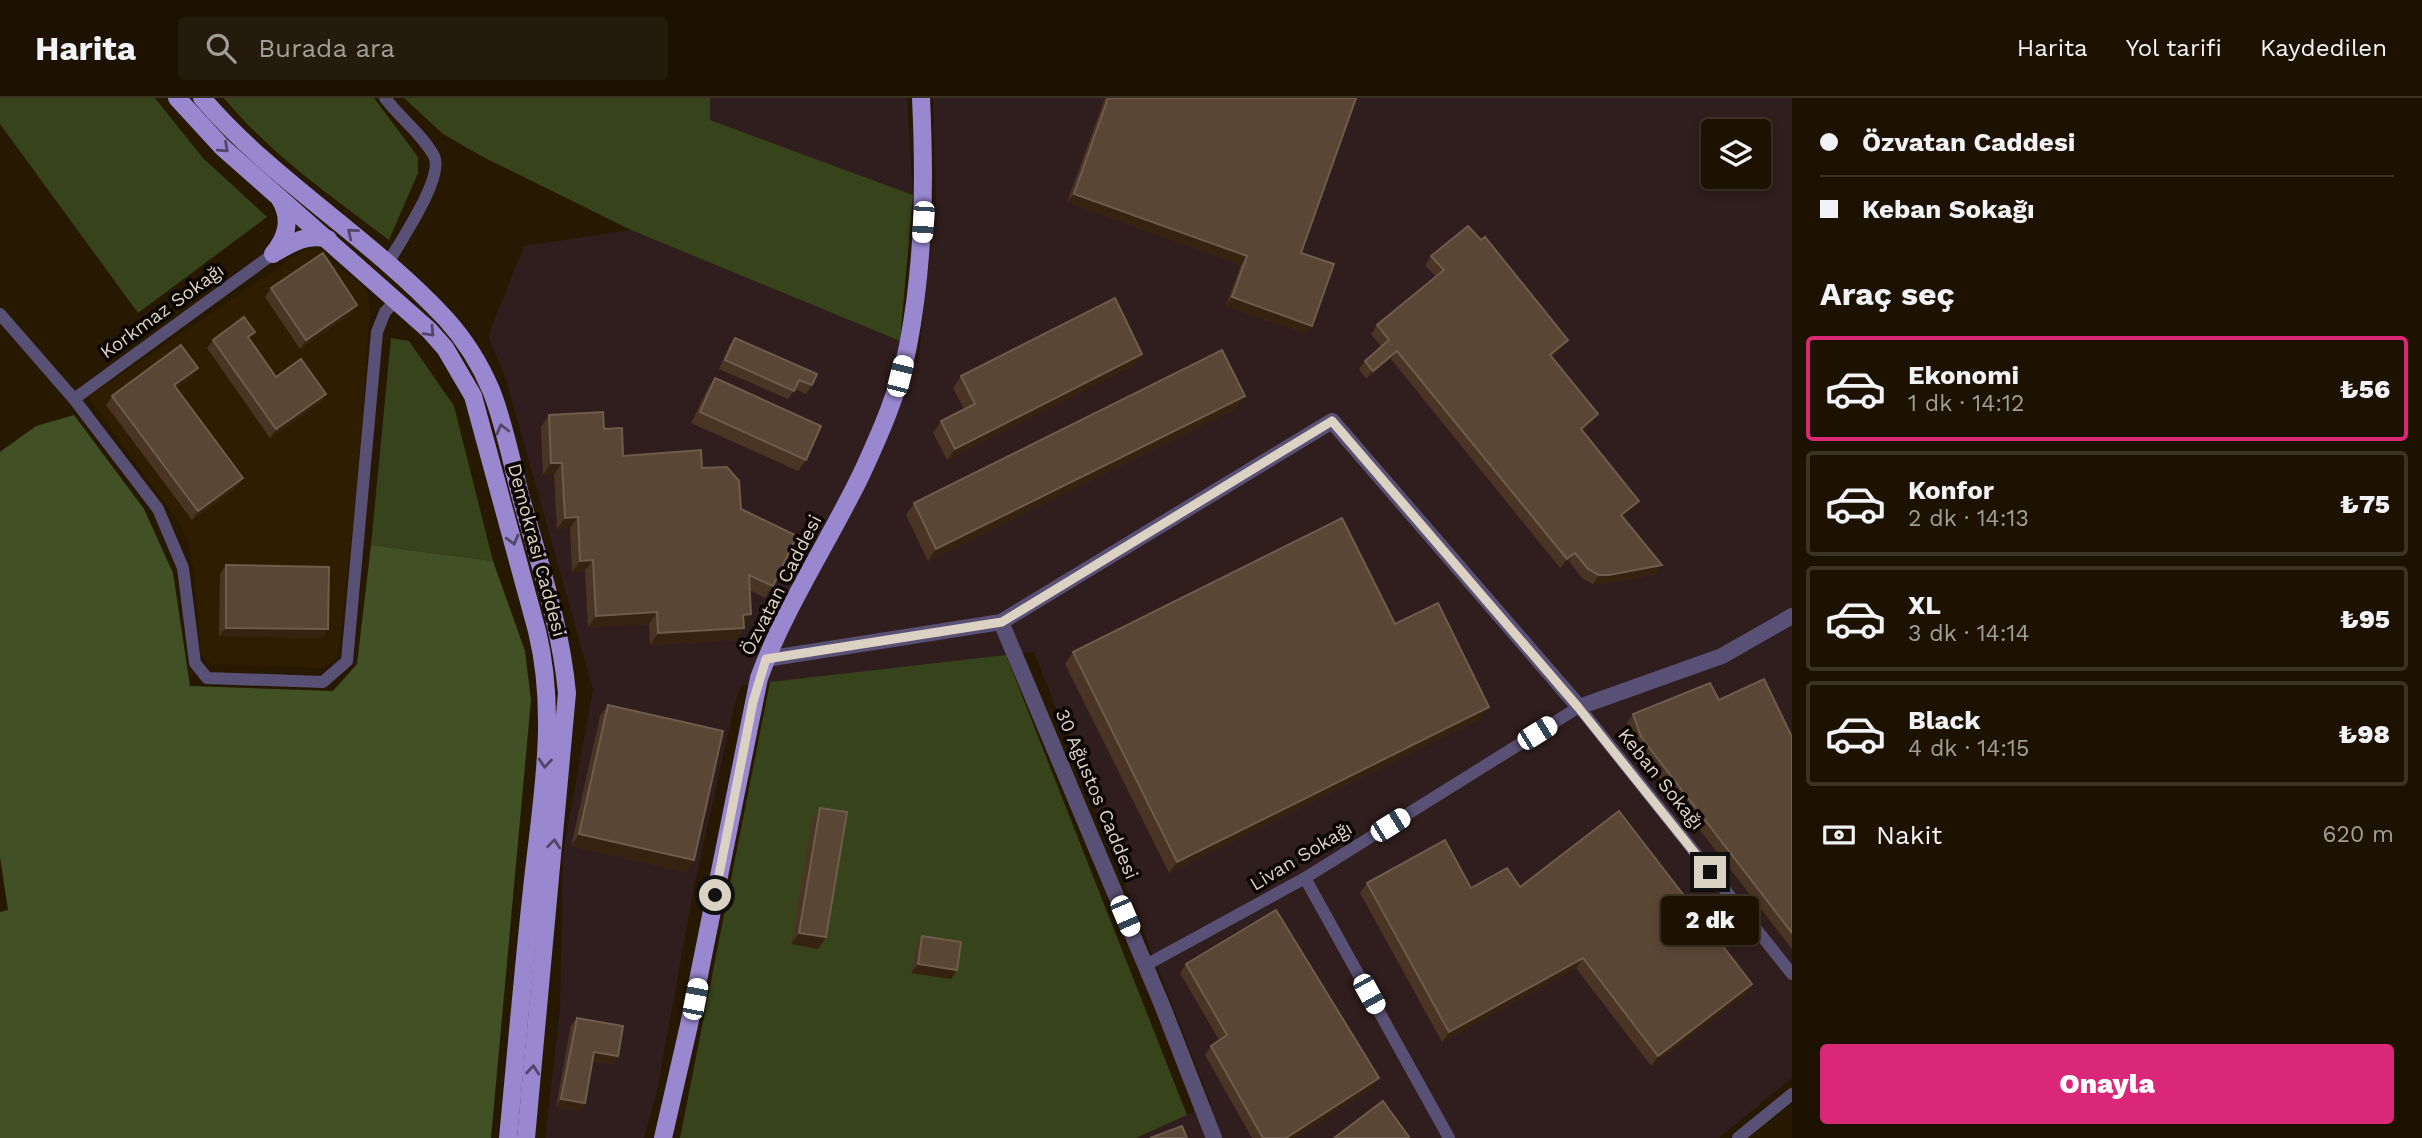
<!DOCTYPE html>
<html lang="tr">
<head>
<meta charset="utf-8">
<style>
  :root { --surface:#1d1202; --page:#251b0c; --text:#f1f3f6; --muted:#a09e99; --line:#3b3224; --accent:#db2777 }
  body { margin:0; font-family:"Work Sans",sans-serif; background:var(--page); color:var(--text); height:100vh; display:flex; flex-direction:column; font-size:26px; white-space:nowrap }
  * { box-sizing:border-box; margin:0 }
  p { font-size:23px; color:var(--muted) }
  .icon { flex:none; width:38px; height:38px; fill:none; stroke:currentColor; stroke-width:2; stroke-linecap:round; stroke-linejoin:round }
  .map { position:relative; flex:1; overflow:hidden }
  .sheet { display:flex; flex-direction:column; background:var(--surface); width:630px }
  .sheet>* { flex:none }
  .hud { display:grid; align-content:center; height:154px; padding:0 28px; background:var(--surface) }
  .tools { position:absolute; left:1701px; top:21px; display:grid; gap:14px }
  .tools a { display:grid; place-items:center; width:70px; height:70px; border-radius:7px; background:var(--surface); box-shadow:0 4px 10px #0003,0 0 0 2px var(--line); font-size:35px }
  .end { position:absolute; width:32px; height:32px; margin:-16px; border:9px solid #dcd2c4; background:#111; box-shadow:0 0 0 4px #111 }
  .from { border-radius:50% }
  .bubble { position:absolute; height:49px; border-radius:7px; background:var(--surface); box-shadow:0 4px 10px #0003,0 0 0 2px var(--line); font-size:23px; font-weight:800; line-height:49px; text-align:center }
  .car { position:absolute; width:21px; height:42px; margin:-21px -10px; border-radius:9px; box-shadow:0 0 5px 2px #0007; background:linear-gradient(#fff 24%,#345 0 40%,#fff 0 76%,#345 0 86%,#fff 0) }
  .hud b { display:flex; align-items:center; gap:24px; height:66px; font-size:26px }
  .hud b+b { border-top:2px solid var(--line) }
  .hud i { width:18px; height:18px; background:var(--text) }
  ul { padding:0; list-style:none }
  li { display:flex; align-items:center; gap:21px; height:105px; margin:0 14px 10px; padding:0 14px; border:4px solid var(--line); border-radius:7px }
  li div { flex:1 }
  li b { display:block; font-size:26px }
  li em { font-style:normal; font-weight:800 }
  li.selected { border-color:var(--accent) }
  li>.icon { width:63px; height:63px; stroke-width:1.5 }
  h2 { padding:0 28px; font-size:32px; line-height:84px }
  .pay { display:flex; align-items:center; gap:18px; height:77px; padding:0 28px; font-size:26px }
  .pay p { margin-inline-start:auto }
  .button { display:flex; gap:14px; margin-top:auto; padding:14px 28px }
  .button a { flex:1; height:80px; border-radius:7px; background:var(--accent); color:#fff; font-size:28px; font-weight:800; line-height:80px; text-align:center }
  header { display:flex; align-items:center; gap:42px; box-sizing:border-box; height:98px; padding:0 35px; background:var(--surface); border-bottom:2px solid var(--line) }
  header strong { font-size:33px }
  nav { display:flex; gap:38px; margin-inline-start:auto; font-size:24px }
  .search { width:490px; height:63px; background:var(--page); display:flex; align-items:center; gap:18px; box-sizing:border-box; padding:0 24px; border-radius:7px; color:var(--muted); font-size:26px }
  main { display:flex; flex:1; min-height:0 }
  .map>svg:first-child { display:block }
  .industrial { fill:#301d1d; fill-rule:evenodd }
  .built { fill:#2f1d00 }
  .green { fill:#37441b }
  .forest { fill:#425025 }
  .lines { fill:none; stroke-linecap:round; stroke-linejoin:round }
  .minor { stroke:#595175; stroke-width:12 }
  .tertiary { stroke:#595175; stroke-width:16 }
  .primary { stroke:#9987d0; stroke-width:18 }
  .wall { fill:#4a3524 }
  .shaded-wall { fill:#35220f }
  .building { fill:#5a4635; stroke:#6e5c4c; stroke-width:2 }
  .oneway { stroke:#524668 }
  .route { stroke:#dcd2c4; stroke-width:9 }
  .labels { text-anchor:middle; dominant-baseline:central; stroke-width:7; stroke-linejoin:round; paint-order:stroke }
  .street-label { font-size:19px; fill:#dcd2c4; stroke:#0b0501 }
</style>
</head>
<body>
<header>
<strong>Harita</strong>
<div class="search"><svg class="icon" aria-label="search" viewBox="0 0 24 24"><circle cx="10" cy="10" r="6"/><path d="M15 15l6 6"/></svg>Burada ara</div>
<nav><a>Harita</a><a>Yol tarifi</a><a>Kaydedilen</a></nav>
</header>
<main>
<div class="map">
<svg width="1792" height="1040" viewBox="0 0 1792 1040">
  <rect width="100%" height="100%" fill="#271802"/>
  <g class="industrial">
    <polygon points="710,0 907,0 913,97 709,22"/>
    <path d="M933 0H1792V980L1719 1040H1136L1211 1006 1034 554 741 588 734 609 694 789 657 993 644 1040H545L560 911 563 754 593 591 506 282 488 238 524 148 631 132 900 243 918 266 936 100ZM1713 33H1759V79H1713Z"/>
  </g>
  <polygon class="built" points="313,151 319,153 366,191 370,209 356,401 338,559 324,570 210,566 201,557 194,473 188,444 179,425 88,299 304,152"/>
  <g class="green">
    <polygon points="0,0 155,0 203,60 267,119 138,215 0,26"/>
    <path d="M224 0H374L418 59V75L389 142C331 98 270 56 224 0Z"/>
    <polygon points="404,0 710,0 710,22 913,97 900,243 631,132 485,60 443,36"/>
    <polygon points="391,240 409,243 454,308 493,463 371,447"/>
    <polygon points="1006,557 1187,1017 1136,1040 680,1040 770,584"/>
  </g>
  <polygon class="forest" points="74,317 144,411 173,475 190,588 333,593 357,566 371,447 493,463 525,553 531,602 491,1040 0,1040 0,814 8,812 0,759 0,354 36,328"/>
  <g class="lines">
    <g class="minor">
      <path d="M385 0C400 20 422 36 434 58 445 79 399 145 388 165"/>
      <polyline points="0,216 74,301 158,411 183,470 195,565 207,580 323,584 347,563 377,234 385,214 397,201"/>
      <polyline points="74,301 273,156"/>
      <polyline points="1305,780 1449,1040"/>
      <polyline points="1146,867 1305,780 1579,609 1792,876"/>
      <polyline points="1738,1040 1792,996"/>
    </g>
    <g class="tertiary">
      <polyline points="1001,524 1162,907 1214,1040"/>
      <polyline points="766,561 1001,524 1332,323 1579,609 1722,558 1792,518"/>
    </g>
    <g class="primary">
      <path d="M177 0 222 49 429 232 445 250 473 298 537 533C558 619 541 705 532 791 523 874 516 957 508 1040"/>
      <path d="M202 0C273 83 371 140 446 221 465 242 480 266 491 292 504 324 512 366 521 400 539 464 561 529 567 595L526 1040"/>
      <path d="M276 154C292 145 308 135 328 141"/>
      <path d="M273 156C287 139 292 121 280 101"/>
      <path d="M663 1040 689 927 759 580C785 509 828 445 861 377 880 336 899 293 908 248 924 165 925 84 921 0"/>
    </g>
  </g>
  <g class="wall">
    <polygon points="1105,0 1356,0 1301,155 1306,236 1226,208 1241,167 1067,104"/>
    <polygon points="1431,158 1562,250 1551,259 1592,325 1582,333 1633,411 1623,419 1656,476 1603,486 1593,486 1582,480 1569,463 1560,470 1391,261 1366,281 1359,271 1365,263 1381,249 1371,236 1377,227 1436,179 1425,167"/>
    <polygon points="271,190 351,216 300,251 265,199"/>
    <polygon points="735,240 812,287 806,296 795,291 788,301 719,271 729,248"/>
    <polygon points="250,241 276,279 326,296 320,305 270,340 207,250 213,242"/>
    <polygon points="1142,256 1134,267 947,362 933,335 941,323 964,311 953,290 961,278"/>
    <polygon points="198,270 192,279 176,290 237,389 192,422 106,307 112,298"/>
    <polygon points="715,280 806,362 798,373 691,325 707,292"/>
    <polygon points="1237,310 928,463 906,417 914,405"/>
    <polygon points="549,317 604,331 623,358 702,370 741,411 773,488 765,500 750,492 744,530 736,542 650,547 649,526 588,529 585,473 572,474 570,430 557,431 554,376 543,377 541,329"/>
    <polygon points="226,467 328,531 322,540 219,538 220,476"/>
    <polygon points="1395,526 1481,620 1169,775 1065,566 1073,554"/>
    <polygon points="1719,602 1792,639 1792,851 1635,648 1627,625 1633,616"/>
    <polygon points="608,607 694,762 686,774 571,748 600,618"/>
    <polygon points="820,710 818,851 791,846 812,721"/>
    <polygon points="1367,785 1471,790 1520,789 1752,886 1745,896 1651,968 1576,870 1442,944 1360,795"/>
    <polygon points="922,838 957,872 951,881 911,875 916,847"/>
    <polygon points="1186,866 1373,989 1294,1040 1252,1040 1205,957 1211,948 1219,942 1180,875"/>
    <polygon points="577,920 618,958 613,966 593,963 585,1005 579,1013 556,1009 571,927"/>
  </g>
  <g class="shaded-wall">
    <polygon points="1074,96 1247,158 1241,167 1067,104"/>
    <polygon points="1232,199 1312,228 1306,236 1226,208"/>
    <polygon points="357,207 351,216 300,251 306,242"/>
    <polygon points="1568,242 1562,250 1544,265 1550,257"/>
    <polygon points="1397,253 1391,261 1366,281 1373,273"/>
    <polygon points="1142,256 1134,267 947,362 955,351"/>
    <polygon points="198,270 192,279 168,296 174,287"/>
    <polygon points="326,296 320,305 270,340 276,331"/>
    <polygon points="1245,298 1237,310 928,463 936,451"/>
    <polygon points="1598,316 1592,325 1575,339 1581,331"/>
    <polygon points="551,365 562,365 554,376 543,377"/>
    <polygon points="243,380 237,389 192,422 198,413"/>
    <polygon points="1639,403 1633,411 1615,426 1621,417"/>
    <polygon points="578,419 570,430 557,431 565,420"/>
    <polygon points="1575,455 1569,463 1560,470 1567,461"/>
    <polygon points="593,462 585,473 572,474 580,463"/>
    <polygon points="1662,467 1656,476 1603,486 1593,486 1599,477"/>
    <polygon points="657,514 649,526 588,529 596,518"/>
    <polygon points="751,516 743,528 743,517"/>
    <polygon points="226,530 328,531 322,540 219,538"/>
    <polygon points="744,530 736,542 650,547 658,535"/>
    <polygon points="1489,609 1481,620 1169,775 1177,764"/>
    <polygon points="579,736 694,762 686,774 571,748"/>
    <polygon points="799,835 826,839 818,851 791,846"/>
    <polygon points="1583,860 1576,870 1442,944 1449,934"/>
    <polygon points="918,866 957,872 951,881 911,875"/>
    <polygon points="1752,886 1745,896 1651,968 1658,958"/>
    <polygon points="594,954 618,958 613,966 589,962"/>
    <polygon points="1379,980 1373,989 1294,1040 1286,1040"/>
    <polygon points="561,1001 585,1005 579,1013 556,1009"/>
  </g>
  <g class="building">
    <polygon points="1108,0 1356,0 1301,155 1334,166 1312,228 1232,199 1247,158 1074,96"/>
    <polygon points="1468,128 1481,142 1485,139 1568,242 1550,257 1598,316 1581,331 1639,403 1621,417 1662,467 1609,477 1599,477 1588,471 1575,455 1567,461 1397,253 1373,273 1365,263 1389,242 1377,227 1444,172 1431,158"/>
    <polygon points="323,155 357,207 306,242 271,190"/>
    <polygon points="1115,200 1142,256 955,351 941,323 975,306 961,278"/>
    <polygon points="244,219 255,234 248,239 276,279 301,261 326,296 276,331 213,242"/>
    <polygon points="735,240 817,276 812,287 799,282 794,293 725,262"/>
    <polygon points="181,247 198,270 174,287 243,380 198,413 112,298"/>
    <polygon points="1222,252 1245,298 936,451 914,405"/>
    <polygon points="715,280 821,328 806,362 700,314"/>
    <polygon points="603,314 604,331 622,330 623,358 701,352 702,370 727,369 739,383 741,411 797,438 773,488 749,477 751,516 743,517 744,530 658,535 657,514 596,518 593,462 580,463 578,419 565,420 562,365 551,365 549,317"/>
    <polygon points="1342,420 1395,526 1438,505 1489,609 1177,764 1073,554"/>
    <polygon points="226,467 329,469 328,531 226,530"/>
    <polygon points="1764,581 1792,639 1792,835 1641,639 1633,616 1710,585 1719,602"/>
    <polygon points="608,607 723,633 694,762 579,736"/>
    <polygon points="820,710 847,714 826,839 799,835"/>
    <polygon points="1619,713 1752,886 1658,958 1583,860 1449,934 1367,785 1445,742 1471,790 1507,770 1520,789"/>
    <polygon points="1276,812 1379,980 1286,1040 1263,1040 1211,948 1227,937 1186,866"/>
    <polygon points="922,838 961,844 957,872 918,866"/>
    <polygon points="577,920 623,928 618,958 594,954 585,1005 561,1001"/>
    <polygon points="1383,1003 1409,1039 1408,1040 1334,1040"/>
    <polygon points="1182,1028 1187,1040 1150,1040"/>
  </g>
  <defs><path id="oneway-chevron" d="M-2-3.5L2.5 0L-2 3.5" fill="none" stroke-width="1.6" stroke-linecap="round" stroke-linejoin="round" transform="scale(1.75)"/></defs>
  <g class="oneway">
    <use href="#oneway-chevron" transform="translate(224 50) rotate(42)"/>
    <use href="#oneway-chevron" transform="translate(352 135) rotate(-140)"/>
    <use href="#oneway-chevron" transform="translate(430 234) rotate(46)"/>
    <use href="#oneway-chevron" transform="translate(502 331) rotate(-105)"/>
    <use href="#oneway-chevron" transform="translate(513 442) rotate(75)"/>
    <use href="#oneway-chevron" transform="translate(545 665) rotate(95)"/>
    <use href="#oneway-chevron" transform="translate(554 746) rotate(-84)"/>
    <use href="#oneway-chevron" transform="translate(533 972) rotate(-85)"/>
  </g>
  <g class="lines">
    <polyline class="route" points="715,797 753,604 766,561 1002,524 1332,323 1578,609 1710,774"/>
  </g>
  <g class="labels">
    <g class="street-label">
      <text transform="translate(162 213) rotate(-36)">Korkmaz Sokağı</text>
      <text transform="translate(537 452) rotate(75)">Demokrasi Caddesi</text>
      <text transform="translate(781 487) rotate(-63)">Özvatan Caddesi</text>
      <text transform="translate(1661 681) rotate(51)">Keban Sokağı</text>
      <text transform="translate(1097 696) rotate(67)">30 Ağustos Caddesi</text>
      <text transform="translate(1301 758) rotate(-31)">Livan Sokağı</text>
    </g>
  </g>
</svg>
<div class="tools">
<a><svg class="icon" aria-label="layers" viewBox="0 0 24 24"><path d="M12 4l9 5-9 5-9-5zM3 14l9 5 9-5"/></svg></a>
</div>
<i class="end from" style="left:715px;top:797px"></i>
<i class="end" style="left:1710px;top:774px"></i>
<div class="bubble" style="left:1661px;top:798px;width:98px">2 dk</div>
<i class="car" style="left:923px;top:124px;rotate:184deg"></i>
<i class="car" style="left:900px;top:278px;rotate:14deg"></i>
<i class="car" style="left:1537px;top:635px;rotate:58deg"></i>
<i class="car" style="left:1390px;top:727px;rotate:58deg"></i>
<i class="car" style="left:1125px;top:818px;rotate:157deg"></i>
<i class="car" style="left:1369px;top:896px;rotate:151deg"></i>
<i class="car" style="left:695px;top:901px;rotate:11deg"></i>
</div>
<section class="sheet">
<div class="hud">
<b><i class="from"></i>Özvatan Caddesi</b>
<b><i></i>Keban Sokağı</b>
</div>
<h2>Araç seç</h2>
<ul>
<li class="selected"><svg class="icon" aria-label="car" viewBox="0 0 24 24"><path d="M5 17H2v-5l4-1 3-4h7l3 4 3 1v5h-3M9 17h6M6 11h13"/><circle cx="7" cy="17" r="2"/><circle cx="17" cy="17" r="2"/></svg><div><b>Ekonomi</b><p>1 dk · 14:12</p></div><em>₺56</em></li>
<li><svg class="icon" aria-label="car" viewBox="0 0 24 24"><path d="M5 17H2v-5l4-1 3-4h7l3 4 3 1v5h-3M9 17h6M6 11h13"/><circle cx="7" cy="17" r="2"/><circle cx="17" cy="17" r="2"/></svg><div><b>Konfor</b><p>2 dk · 14:13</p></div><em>₺75</em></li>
<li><svg class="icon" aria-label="car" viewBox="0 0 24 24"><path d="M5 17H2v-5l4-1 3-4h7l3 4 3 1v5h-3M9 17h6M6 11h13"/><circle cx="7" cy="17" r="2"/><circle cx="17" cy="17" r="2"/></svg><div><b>XL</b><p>3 dk · 14:14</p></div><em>₺95</em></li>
<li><svg class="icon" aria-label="car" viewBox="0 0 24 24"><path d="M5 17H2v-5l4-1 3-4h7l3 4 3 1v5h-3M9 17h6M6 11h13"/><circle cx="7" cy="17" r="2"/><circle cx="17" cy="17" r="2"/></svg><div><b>Black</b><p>4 dk · 14:15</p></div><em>₺98</em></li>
</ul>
<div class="pay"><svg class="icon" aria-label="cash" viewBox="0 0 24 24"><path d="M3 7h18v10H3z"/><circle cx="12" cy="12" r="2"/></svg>Nakit<p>620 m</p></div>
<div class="button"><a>Onayla</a></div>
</section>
</main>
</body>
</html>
